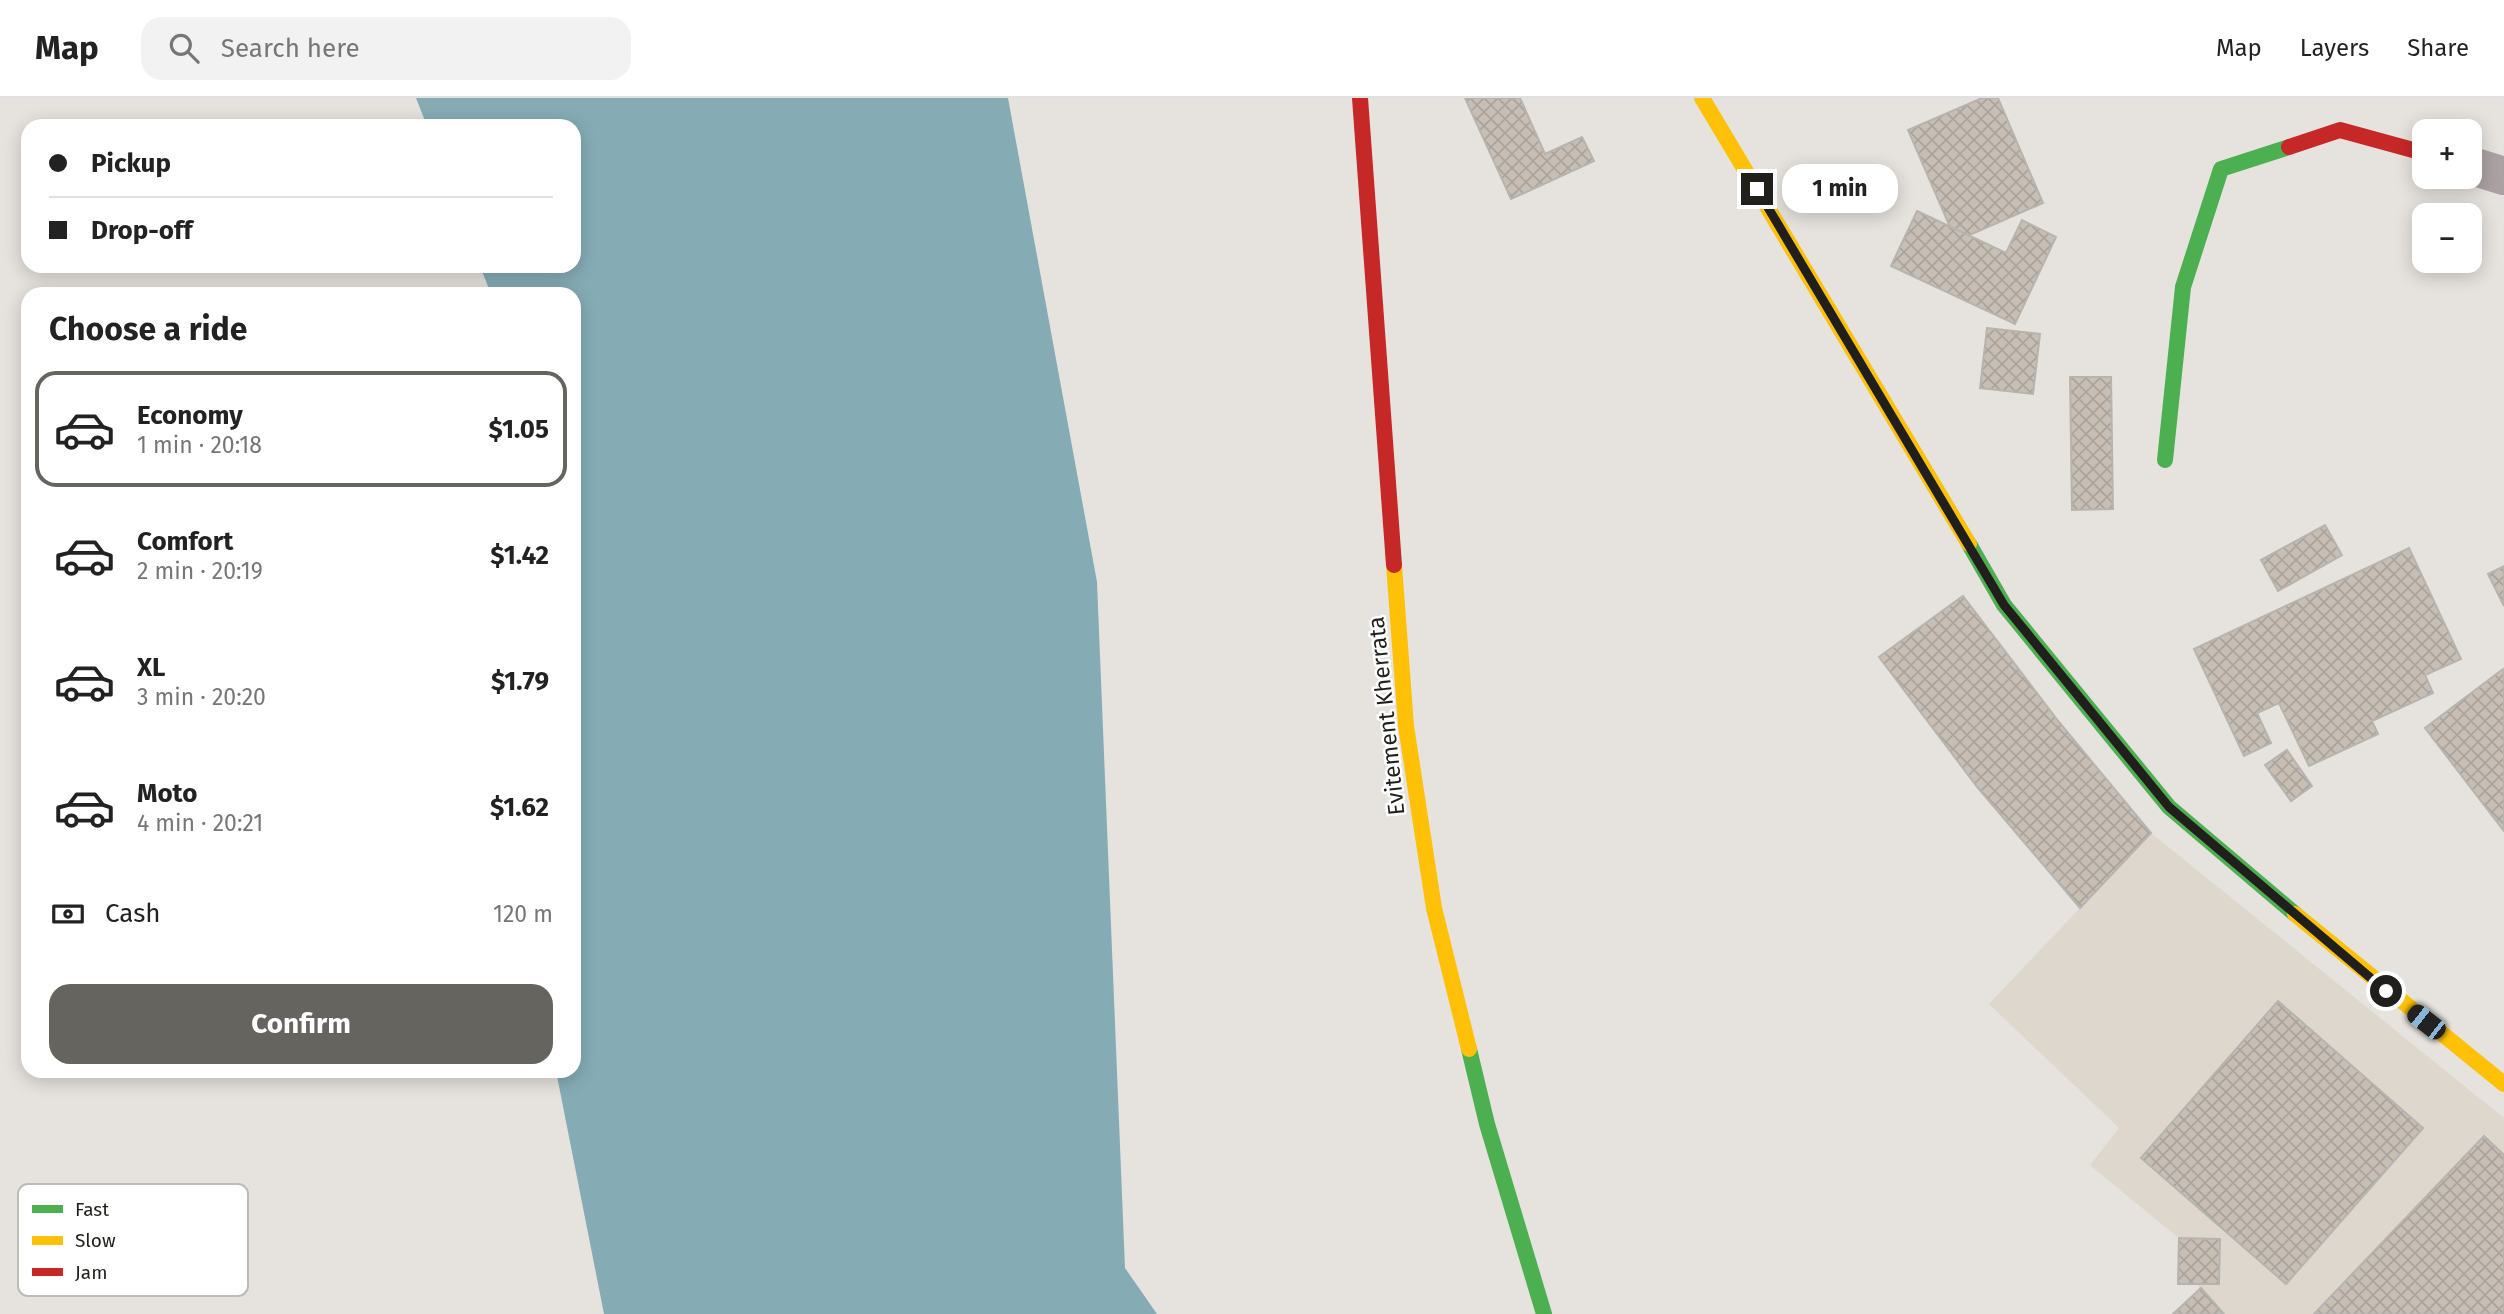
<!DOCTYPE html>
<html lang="en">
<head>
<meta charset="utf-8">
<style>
  :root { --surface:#fff; --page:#f2f2f2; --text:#222; --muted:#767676; --line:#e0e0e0; --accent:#66645f }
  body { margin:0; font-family:"Fira Sans",sans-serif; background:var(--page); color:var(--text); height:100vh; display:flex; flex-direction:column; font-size:26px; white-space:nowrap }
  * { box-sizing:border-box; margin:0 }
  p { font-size:23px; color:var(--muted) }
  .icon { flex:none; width:38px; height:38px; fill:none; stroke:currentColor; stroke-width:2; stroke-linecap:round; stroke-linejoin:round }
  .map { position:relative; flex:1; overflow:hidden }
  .details { position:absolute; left:21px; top:189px; width:560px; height:791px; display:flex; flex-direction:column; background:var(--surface); border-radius:21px; box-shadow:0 4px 18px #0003 }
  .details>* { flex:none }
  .guide { position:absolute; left:21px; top:21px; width:560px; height:154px; border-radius:21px; box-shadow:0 4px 18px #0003; display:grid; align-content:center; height:154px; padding:0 28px; background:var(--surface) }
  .fabs { position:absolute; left:2412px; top:21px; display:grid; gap:14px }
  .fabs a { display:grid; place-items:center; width:70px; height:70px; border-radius:14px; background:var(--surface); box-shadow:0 4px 18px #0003; font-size:35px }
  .end { position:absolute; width:32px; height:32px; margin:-16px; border:9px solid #211f1b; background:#fff; box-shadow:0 0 0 4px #fff }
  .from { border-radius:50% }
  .bubble { position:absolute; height:49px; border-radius:21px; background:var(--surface); box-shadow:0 4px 18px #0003; font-size:23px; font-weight:700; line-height:49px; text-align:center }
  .car { position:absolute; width:21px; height:42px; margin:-21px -10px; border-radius:9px; box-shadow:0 0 5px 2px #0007; background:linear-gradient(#222 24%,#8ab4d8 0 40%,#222 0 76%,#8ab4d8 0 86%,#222 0) }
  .guide b { display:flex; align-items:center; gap:24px; height:66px; font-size:26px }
  .guide b+b { border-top:2px solid var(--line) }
  .guide i { width:18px; height:18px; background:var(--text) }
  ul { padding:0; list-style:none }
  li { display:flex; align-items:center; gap:21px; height:116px; margin:0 14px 10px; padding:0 14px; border:4px solid transparent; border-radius:21px }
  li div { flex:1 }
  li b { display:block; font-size:26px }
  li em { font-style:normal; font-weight:700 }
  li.current { border-color:var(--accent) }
  li>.icon { width:63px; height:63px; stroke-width:1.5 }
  h2 { padding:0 28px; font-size:32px; line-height:84px }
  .pay { display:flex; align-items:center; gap:18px; height:77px; padding:0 28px; font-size:26px }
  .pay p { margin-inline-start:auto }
  .button { display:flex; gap:14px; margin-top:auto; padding:14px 28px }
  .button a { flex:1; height:80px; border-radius:21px; background:var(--accent); color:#fff; font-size:28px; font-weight:700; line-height:80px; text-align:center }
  header { display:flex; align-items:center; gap:42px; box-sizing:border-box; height:98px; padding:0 35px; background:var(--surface); border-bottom:2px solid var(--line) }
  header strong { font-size:33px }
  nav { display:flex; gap:38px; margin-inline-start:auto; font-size:24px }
  .search { width:490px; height:63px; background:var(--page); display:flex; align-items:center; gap:18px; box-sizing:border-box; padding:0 24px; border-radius:21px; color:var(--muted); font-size:26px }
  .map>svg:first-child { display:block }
  .built { fill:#ddd7cd }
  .water { fill:#85acb5 }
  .building { fill:url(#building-cross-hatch); stroke:#b6b4b0; stroke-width:2 }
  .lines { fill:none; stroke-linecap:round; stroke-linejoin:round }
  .street { stroke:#aaa2a2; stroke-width:38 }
  .fast { stroke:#4caf50; stroke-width:16 }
  .slow { stroke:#ffc107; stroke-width:16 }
  .jam { stroke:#c62828; stroke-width:16 }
  .route { stroke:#211f1b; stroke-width:9 }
  .labels { text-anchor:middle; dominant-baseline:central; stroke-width:5; stroke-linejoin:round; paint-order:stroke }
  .street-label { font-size:23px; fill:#211f1b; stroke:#fff }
  .key { fill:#fff; stroke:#bcbcbb; stroke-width:2 }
  .key-label { font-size:19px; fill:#211f1b }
</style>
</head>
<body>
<header>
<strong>Map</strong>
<div class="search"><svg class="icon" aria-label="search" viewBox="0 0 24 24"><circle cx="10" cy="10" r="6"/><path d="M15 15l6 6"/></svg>Search here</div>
<nav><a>Map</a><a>Layers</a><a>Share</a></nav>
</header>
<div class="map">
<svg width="2504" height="1216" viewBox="0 0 2504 1216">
  <defs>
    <pattern id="building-cross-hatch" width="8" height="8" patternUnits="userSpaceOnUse" patternTransform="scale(1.75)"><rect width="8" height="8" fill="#c7bfb6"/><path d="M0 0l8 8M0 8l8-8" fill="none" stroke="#aba49c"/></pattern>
  </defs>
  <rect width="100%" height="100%" fill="#e6e3de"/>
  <polygon class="built" points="2151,735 2504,1020 2504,1216 2198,1216 2202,1201 2187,1147 2090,1067 2119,1030 1989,906"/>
  <polygon class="water" points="416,0 1008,0 1097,484 1125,1170 1157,1216 604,1216 556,973 574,973 574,196 491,196 480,168 574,168 574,28 427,28"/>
  <g class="building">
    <polygon points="1465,0 1520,0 1545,56 1582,39 1594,63 1511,101"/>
    <polygon points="1982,0 1998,0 2043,105 1956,143 1908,32"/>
    <polygon points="1917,113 2006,155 2022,122 2056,139 2015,226 1891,168"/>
    <polygon points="1987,230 2040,236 2033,296 1980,290"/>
    <polygon points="2070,279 2111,279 2113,411 2072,412"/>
    <polygon points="2325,427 2342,457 2278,493 2261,462"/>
    <polygon points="2409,450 2461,561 2425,577 2433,595 2372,623 2378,636 2309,668 2279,605 2257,615 2271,645 2244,658 2194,551"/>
    <polygon points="2504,468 2504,508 2488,476"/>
    <polygon points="1963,498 2059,624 2151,735 2080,810 1978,690 1879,559"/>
    <polygon points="2503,571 2504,572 2504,733 2425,630"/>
    <polygon points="2287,652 2312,688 2291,703 2265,667"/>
    <polygon points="2278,903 2423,1030 2286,1186 2141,1060"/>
    <polygon points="2484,1038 2504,1057 2504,1216 2314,1216"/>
    <polygon points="2179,1140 2220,1141 2219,1186 2178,1186"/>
    <polygon points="2201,1190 2224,1216 2173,1216"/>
  </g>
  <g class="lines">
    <polyline class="street" points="2469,67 2504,78"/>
    <g class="fast">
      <polyline points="2165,362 2183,189 2221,71 2289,49"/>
      <polyline points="1969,446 2004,507 2169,709 2295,816"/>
      <polyline points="1469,951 1487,1026 1544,1216"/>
    </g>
    <g class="slow">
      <polyline points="1702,0 1969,446"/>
      <polyline points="1394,467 1406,628 1434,810 1469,951"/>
      <polyline points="2295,816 2504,986"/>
    </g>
    <g class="jam">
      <polyline points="1360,0 1394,467"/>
      <polyline points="2289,49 2340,32 2424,55"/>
    </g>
  </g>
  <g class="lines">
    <polyline class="route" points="1757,91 2004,507 2169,709 2386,893"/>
  </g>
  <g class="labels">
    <g class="street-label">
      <text transform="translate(1386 618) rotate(-96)">Evitement Kherrata</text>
    </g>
  </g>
  <rect x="18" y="1086" width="230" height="112" rx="10" class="key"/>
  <rect x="32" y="1107" width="31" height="8" fill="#4caf50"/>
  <rect x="32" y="1138" width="31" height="9" fill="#ffc107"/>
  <rect x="32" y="1170" width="31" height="8" fill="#c62828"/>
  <g class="key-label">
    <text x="75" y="1118">Fast</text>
    <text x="75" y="1149">Slow</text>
    <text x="75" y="1181">Jam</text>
  </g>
</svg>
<div class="fabs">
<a>+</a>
<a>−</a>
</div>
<i class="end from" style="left:2386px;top:893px"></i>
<i class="end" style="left:1757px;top:91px"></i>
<div class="bubble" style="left:1782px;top:66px;width:116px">1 min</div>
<i class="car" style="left:2426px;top:924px;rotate:308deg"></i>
<div class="guide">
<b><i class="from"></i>Pickup</b>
<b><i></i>Drop-off</b>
</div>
<section class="details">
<h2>Choose a ride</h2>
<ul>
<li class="current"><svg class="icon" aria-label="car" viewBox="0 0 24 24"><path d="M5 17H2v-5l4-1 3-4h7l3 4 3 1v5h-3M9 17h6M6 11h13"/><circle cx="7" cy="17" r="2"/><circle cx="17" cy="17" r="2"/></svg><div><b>Economy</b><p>1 min · 20:18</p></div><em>$1.05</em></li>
<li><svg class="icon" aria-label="car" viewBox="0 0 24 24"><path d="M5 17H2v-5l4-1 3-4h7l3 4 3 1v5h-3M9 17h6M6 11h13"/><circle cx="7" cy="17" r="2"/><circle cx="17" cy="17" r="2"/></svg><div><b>Comfort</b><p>2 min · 20:19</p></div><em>$1.42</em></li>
<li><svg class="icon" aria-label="car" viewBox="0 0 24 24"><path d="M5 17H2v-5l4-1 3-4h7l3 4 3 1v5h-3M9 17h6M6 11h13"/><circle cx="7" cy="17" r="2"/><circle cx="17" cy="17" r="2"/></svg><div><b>XL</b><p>3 min · 20:20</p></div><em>$1.79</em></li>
<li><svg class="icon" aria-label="car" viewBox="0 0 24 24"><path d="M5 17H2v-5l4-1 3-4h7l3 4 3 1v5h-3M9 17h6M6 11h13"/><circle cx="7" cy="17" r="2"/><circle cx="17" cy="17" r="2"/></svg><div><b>Moto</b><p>4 min · 20:21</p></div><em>$1.62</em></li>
</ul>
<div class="pay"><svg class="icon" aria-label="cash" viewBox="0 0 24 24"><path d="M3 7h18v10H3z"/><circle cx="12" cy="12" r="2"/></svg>Cash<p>120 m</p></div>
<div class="button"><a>Confirm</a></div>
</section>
</div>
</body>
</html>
